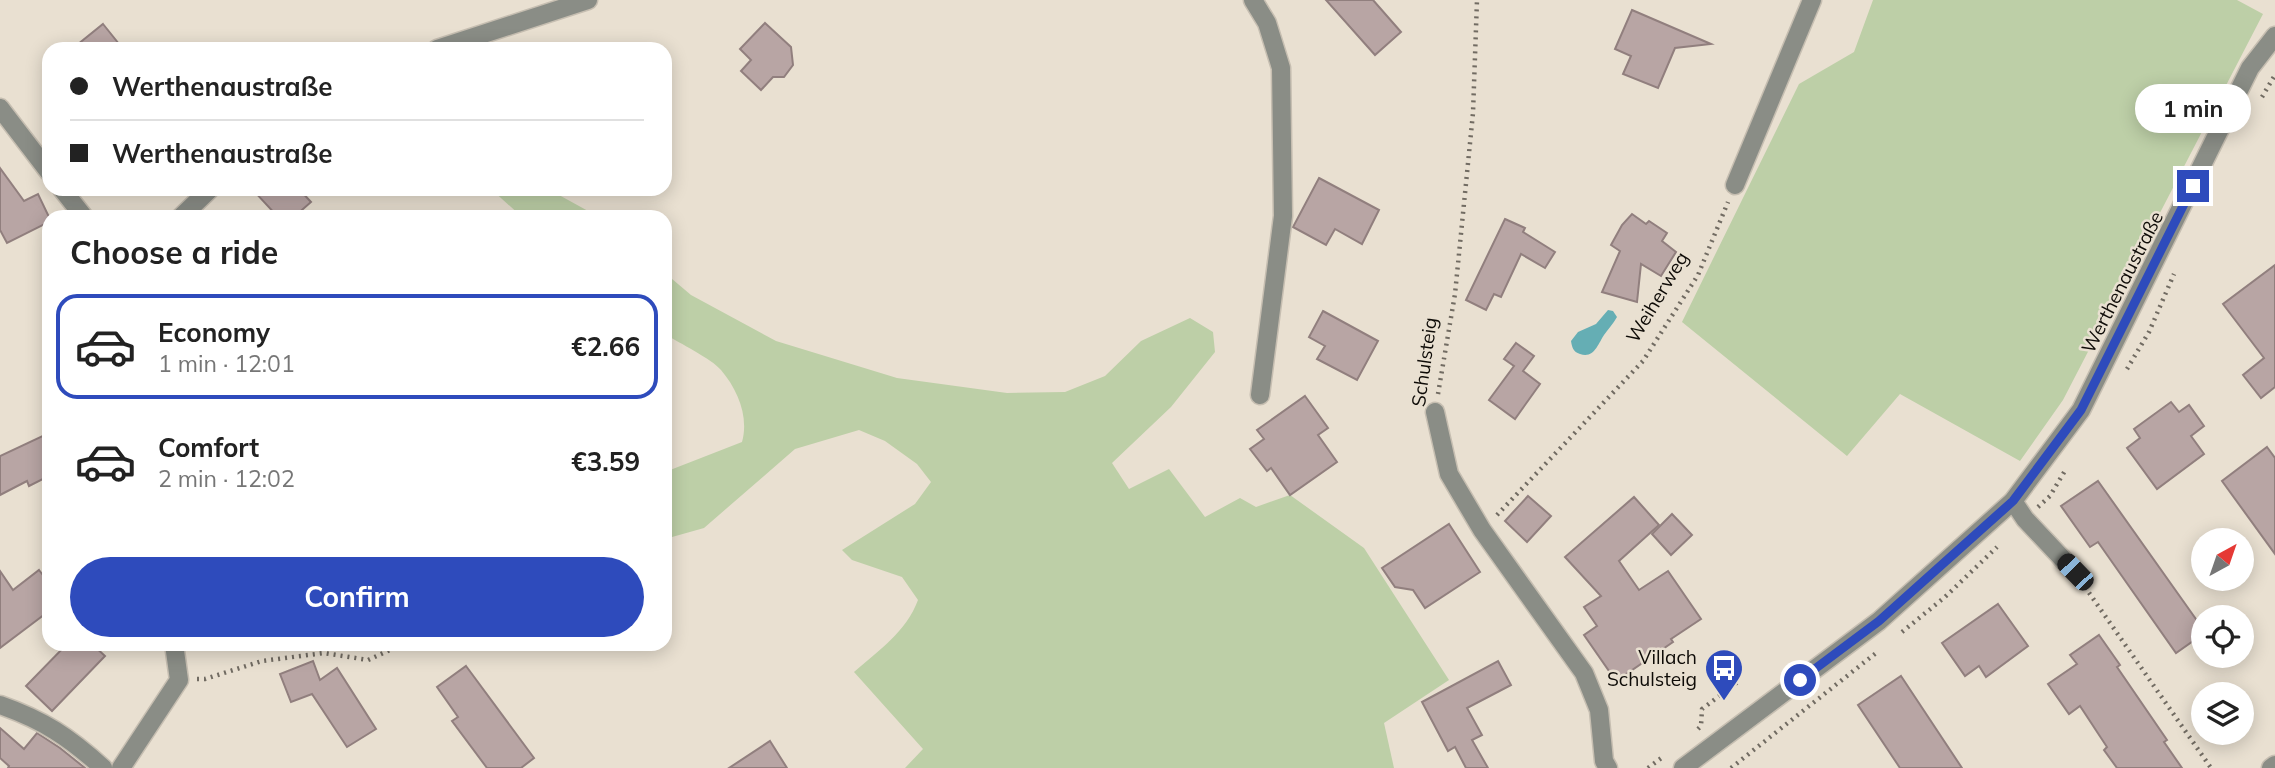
<!DOCTYPE html>
<html lang="en">
<head>
<meta charset="utf-8">
<style>
  :root { --surface:#fff; --page:#f2f2f2; --text:#222; --muted:#767676; --line:#e0e0e0; --accent:#2e4bbc }
  body { margin:0; font-family:Mulish,sans-serif; background:var(--page); color:var(--text); height:100vh; display:flex; flex-direction:column; font-size:26px; white-space:nowrap }
  * { box-sizing:border-box; margin:0 }
  p { font-size:23px; color:var(--muted) }
  .icon { flex:none; width:38px; height:38px; fill:none; stroke:currentColor; stroke-width:2; stroke-linecap:round; stroke-linejoin:round }
  .map { position:relative; flex:1; overflow:hidden }
  .side { position:absolute; left:42px; top:210px; width:630px; height:441px; display:flex; flex-direction:column; background:var(--surface); border-radius:21px; box-shadow:0 4px 18px #0003 }
  .side>* { flex:none }
  .top-card { position:absolute; left:42px; top:42px; width:630px; height:154px; border-radius:21px; box-shadow:0 4px 18px #0003; display:grid; align-content:center; height:154px; padding:0 28px; background:var(--surface) }
  .needle { width:46px; rotate:40deg }
  .tools { position:absolute; left:2191px; top:528px; display:grid; gap:14px }
  .tools a { display:grid; place-items:center; width:63px; height:63px; border-radius:50%; background:var(--surface); box-shadow:0 4px 18px #0003; font-size:35px }
  .end { position:absolute; width:32px; height:32px; margin:-16px; border:9px solid #2e4bbc; background:#fff; box-shadow:0 0 0 4px #fff }
  .from { border-radius:50% }
  .bubble { position:absolute; height:49px; border-radius:24px; background:var(--surface); box-shadow:0 4px 18px #0003; font-size:23px; font-weight:700; line-height:49px; text-align:center }
  .car { position:absolute; width:21px; height:42px; margin:-21px -10px; border-radius:9px; box-shadow:0 0 5px 2px #0007; background:linear-gradient(#222 24%,#8ab4d8 0 40%,#222 0 76%,#8ab4d8 0 86%,#222 0) }
  .top-card b { display:flex; align-items:center; gap:24px; height:66px; font-size:26px }
  .top-card b+b { border-top:2px solid var(--line) }
  .top-card i { width:18px; height:18px; background:var(--text) }
  ul { padding:0; list-style:none }
  li { display:flex; align-items:center; gap:21px; height:105px; margin:0 14px 10px; padding:0 14px; border:4px solid transparent; border-radius:21px }
  li div { flex:1 }
  li b { display:block; font-size:26px }
  li em { font-style:normal; font-weight:700 }
  li.on { border-color:var(--accent) }
  li>.icon { width:63px; height:63px; stroke-width:1.5 }
  h2 { padding:0 28px; font-size:32px; line-height:84px }
  .cta { display:flex; gap:14px; margin-top:auto; padding:14px 28px }
  .cta a { flex:1; height:80px; border-radius:42px; background:var(--accent); color:#fff; font-size:28px; font-weight:700; line-height:80px; text-align:center }
  .map>svg:first-child { display:block }
  .green { fill:#bdcfa7 }
  .water { fill:#65aeb4 }
  .building { fill:#b8a5a4; stroke:#917f7e; stroke-width:2 }
  .lines { fill:none; stroke-linecap:round; stroke-linejoin:round }
  .minor-casing { stroke:#c6beb1; stroke-width:21 }
  .path { stroke:#716b62; stroke-width:4.5; stroke-dasharray:2 5; stroke-linecap:butt }
  .minor { stroke:#8a8d86; stroke-width:18 }
  .route { stroke:#2e4bbc; stroke-width:9 }
  .labels { text-anchor:middle; dominant-baseline:central; stroke-width:5; stroke-linejoin:round; paint-order:stroke }
  .street-label { font-size:19px; fill:#0e0b07; stroke:#e9e0d1 }
  .poi-label { font-size:19px; fill:#0e0b07; stroke:#e9e0d1; text-anchor:end }
</style>
</head>
<body>
<div class="map">
<svg width="2275" height="768" viewBox="0 0 2275 768">
  <rect width="100%" height="100%" fill="#e9e0d1"/>
  <g class="green">
    <polygon points="1873,0 2237,0 2263,14 2063,400 2020,461 1900,394 1847,456 1682,322 1799,84 1854,52"/>
    <polygon points="491,189 554,189 559,195 599,217 522,217"/>
    <path d="M665 273 691 295 776 341 897 378 1007 393 1065 392 1105 376 1141 341 1190 318 1213 332 1215 352 1171 407 1112 463 1129 489 1169 469 1205 517 1240 498 1256 507 1290 495 1364 548 1449 680 1384 723 1394 768H905L923 749 854 672C879 650 906 632 918 600L902 577 852 560 842 550 915 504 931 482 917 464 885 441 859 430 795 449 704 528 665 539V472L742 442C749 417 738 390 721 370 712 359 679 343 665 334Z"/>
  </g>
  <path class="water" d="M1608 310 1613 311 1617 317C1613 324 1608 329 1604 335 1598 344 1594 359 1580 354 1573 352 1572 347 1571 341L1578 332 1596 324Z"/>
  <g class="building">
    <polygon points="1326,0 1373,0 1401,32 1375,55"/>
    <polygon points="1632,10 1711,44 1675,48 1658,88 1623,74 1631,56 1615,49"/>
    <polygon points="765,23 791,47 793,65 784,77 773,77 761,90 741,71 751,60 740,49"/>
    <polygon points="103,24 123,49 72,49"/>
    <polygon points="0,168 24,201 38,194 49,217 49,222 7,243 0,230"/>
    <polygon points="1319,178 1379,210 1362,244 1335,229 1326,245 1293,227"/>
    <polygon points="252,189 299,189 311,202 294,217 278,217"/>
    <polygon points="1632,214 1646,224 1649,221 1667,233 1662,241 1676,252 1661,276 1641,264 1637,302 1602,292 1620,251 1611,245 1622,225"/>
    <polygon points="1505,219 1525,228 1523,232 1555,252 1545,268 1521,254 1501,297 1494,294 1486,310 1466,300"/>
    <polygon points="2275,265 2275,387 2261,398 2243,375 2264,358 2223,304"/>
    <polygon points="1323,311 1378,341 1357,380 1317,359 1325,346 1309,337"/>
    <polygon points="1516,343 1534,356 1523,371 1540,384 1515,419 1489,400 1514,366 1504,359"/>
    <polygon points="1305,396 1328,428 1318,435 1337,462 1290,495 1271,468 1267,471 1250,449 1264,439 1257,430"/>
    <polygon points="2171,402 2179,412 2189,405 2204,426 2191,436 2204,454 2157,489 2127,448 2140,438 2134,429"/>
    <polygon points="49,433 49,476 29,486 27,481 0,495 0,456"/>
    <polygon points="2267,447 2275,458 2275,554 2222,481"/>
    <polygon points="2098,481 2203,629 2203,634 2176,653 2098,542 2090,547 2061,506"/>
    <polygon points="1528,496 1551,516 1527,542 1505,521"/>
    <polygon points="1634,497 1659,525 1619,561 1639,590 1668,571 1701,619 1671,639 1673,642 1616,681 1584,635 1597,626 1584,607 1601,596 1565,557"/>
    <polygon points="1672,514 1692,535 1671,555 1652,534"/>
    <polygon points="1449,524 1480,572 1425,608 1413,590 1395,587 1382,568"/>
    <polygon points="39,570 49,583 49,611 0,648 0,571 13,590"/>
    <polygon points="1998,604 2028,646 1986,677 1979,666 1965,676 1942,643"/>
    <polygon points="2099,635 2120,665 2117,667 2167,740 2164,742 2182,768 2117,768 2104,750 2107,747 2080,706 2069,714 2048,684 2077,664 2070,655"/>
    <polygon points="67,644 92,644 105,656 52,711 26,686"/>
    <polygon points="313,661 320,680 337,668 376,729 347,747 312,694 291,702 280,674"/>
    <polygon points="1498,661 1511,685 1467,708 1482,735 1472,740 1488,768 1466,768 1455,747 1448,751 1422,702"/>
    <polygon points="466,666 534,758 521,768 487,768 452,721 458,717 437,687"/>
    <polygon points="1901,676 1962,768 1900,768 1858,705"/>
    <polygon points="0,728 24,749 37,733 60,748 85,768 8,768 9,766 0,758"/>
    <polygon points="770,741 787,768 729,768"/>
  </g>
  <g class="lines">
    <defs>
      <g id="minor">
        <polyline points="1253,0 1267,23 1281,68 1283,216 1260,395"/>
        <polyline points="437,49 588,0"/>
        <polyline points="0,108 49,172"/>
        <polyline points="1735,185 1812,0"/>
        <polyline points="62,189 84,217"/>
        <polyline points="181,217 210,189"/>
        <polyline points="1435,412 1449,474 1482,530 1584,673 1599,710 1604,761 1608,768"/>
        <polyline points="2013,501 2025,519 2075,572"/>
        <path d="M0 705C43 720 69 737 103 768"/>
        <polyline points="121,768 179,680 174,644"/>
        <polyline points="1683,768 1879,621 2013,501 2081,410 2250,68 2275,36"/>
        <polyline points="2271,768 2275,765"/>
      </g>
    </defs>
    <use href="#minor" class="minor-casing"/>
    <g class="path">
      <polyline points="2262,97 2275,75"/>
      <polyline points="2127,369 2149,332 2174,274"/>
      <polyline points="1438,394 1455,294 1473,113 1477,0"/>
      <polyline points="2038,507 2050,496 2066,469"/>
      <polyline points="1497,515 1643,361 1698,275 1728,202"/>
      <polyline points="2085,587 2211,768"/>
      <polyline points="1902,632 1945,597 1997,547"/>
      <polyline points="197,679 205,679 262,661 324,653 368,660 403,644"/>
      <polyline points="1698,729 1701,726 1702,709 1739,681"/>
      <polyline points="1648,768 1664,756"/>
      <polyline points="1731,768 1876,653"/>
    </g>
    <use href="#minor" class="minor"/>
  </g>
  <g class="lines">
    <polyline class="route" points="1800,680 1879,621 2013,501 2081,410 2193,186"/>
  </g>
  <defs>
    <symbol id="bus-pin" viewBox="-11 -11 22 30"><path d="M0 17L-7.5 6A9.5 9.5 0 1 1 7.5 6Z" fill="#2e4bbc" stroke="#e9e0d1"/><path d="M-5-6H5V4H4V6H2V4H-2V6H-4V4H-5ZM-3.5-4V0h7V-4ZM-3.5 1.2v1.5H-2V1.2ZM2 1.2v1.5H3.5V1.2Z" fill="#fff"/></symbol>
  </defs>
  <g fill-rule="evenodd">
    <use href="#bus-pin" x="1702" y="646" width="44" height="60"/>
  </g>
  <g class="labels">
    <g class="street-label">
      <text transform="translate(2122 282) rotate(-63)">Werthenaustraße</text>
      <text transform="translate(1657 297) rotate(-59)">Weiherweg</text>
      <text transform="translate(1424 362) rotate(-82)">Schulsteig</text>
    </g>
    <g class="poi-label">
      <text x="1697" y="657">Villach<tspan x="1697" dy="22">Schulsteig</tspan></text>
    </g>
  </g>
</svg>
<div class="tools">
<a><svg class="needle" viewBox="-14 -14 28 28"><path d="M0-13l5 13h-10z" fill="#e53935"/><path d="M0 13l5-13h-10z" fill="#767676"/></svg></a>
<a><svg class="icon" aria-label="locate" viewBox="0 0 24 24"><circle cx="12" cy="12" r="6"/><path d="M12 2v4M12 18v4M2 12h4M18 12h4"/></svg></a>
<a><svg class="icon" aria-label="layers" viewBox="0 0 24 24"><path d="M12 4l9 5-9 5-9-5zM3 14l9 5 9-5"/></svg></a>
</div>
<i class="end from" style="left:1800px;top:680px"></i>
<i class="end" style="left:2193px;top:186px"></i>
<div class="bubble" style="left:2135px;top:84px;width:116px">1 min</div>
<i class="car" style="left:2075px;top:572px;rotate:316deg"></i>
<div class="top-card">
<b><i class="from"></i>Werthenaustraße</b>
<b><i></i>Werthenaustraße</b>
</div>
<section class="side">
<h2>Choose a ride</h2>
<ul>
<li class="on"><svg class="icon" aria-label="car" viewBox="0 0 24 24"><path d="M5 17H2v-5l4-1 3-4h7l3 4 3 1v5h-3M9 17h6M6 11h13"/><circle cx="7" cy="17" r="2"/><circle cx="17" cy="17" r="2"/></svg><div><b>Economy</b><p>1 min · 12:01</p></div><em>€2.66</em></li>
<li><svg class="icon" aria-label="car" viewBox="0 0 24 24"><path d="M5 17H2v-5l4-1 3-4h7l3 4 3 1v5h-3M9 17h6M6 11h13"/><circle cx="7" cy="17" r="2"/><circle cx="17" cy="17" r="2"/></svg><div><b>Comfort</b><p>2 min · 12:02</p></div><em>€3.59</em></li>
</ul>
<div class="cta"><a>Confirm</a></div>
</section>
</div>
</body>
</html>
